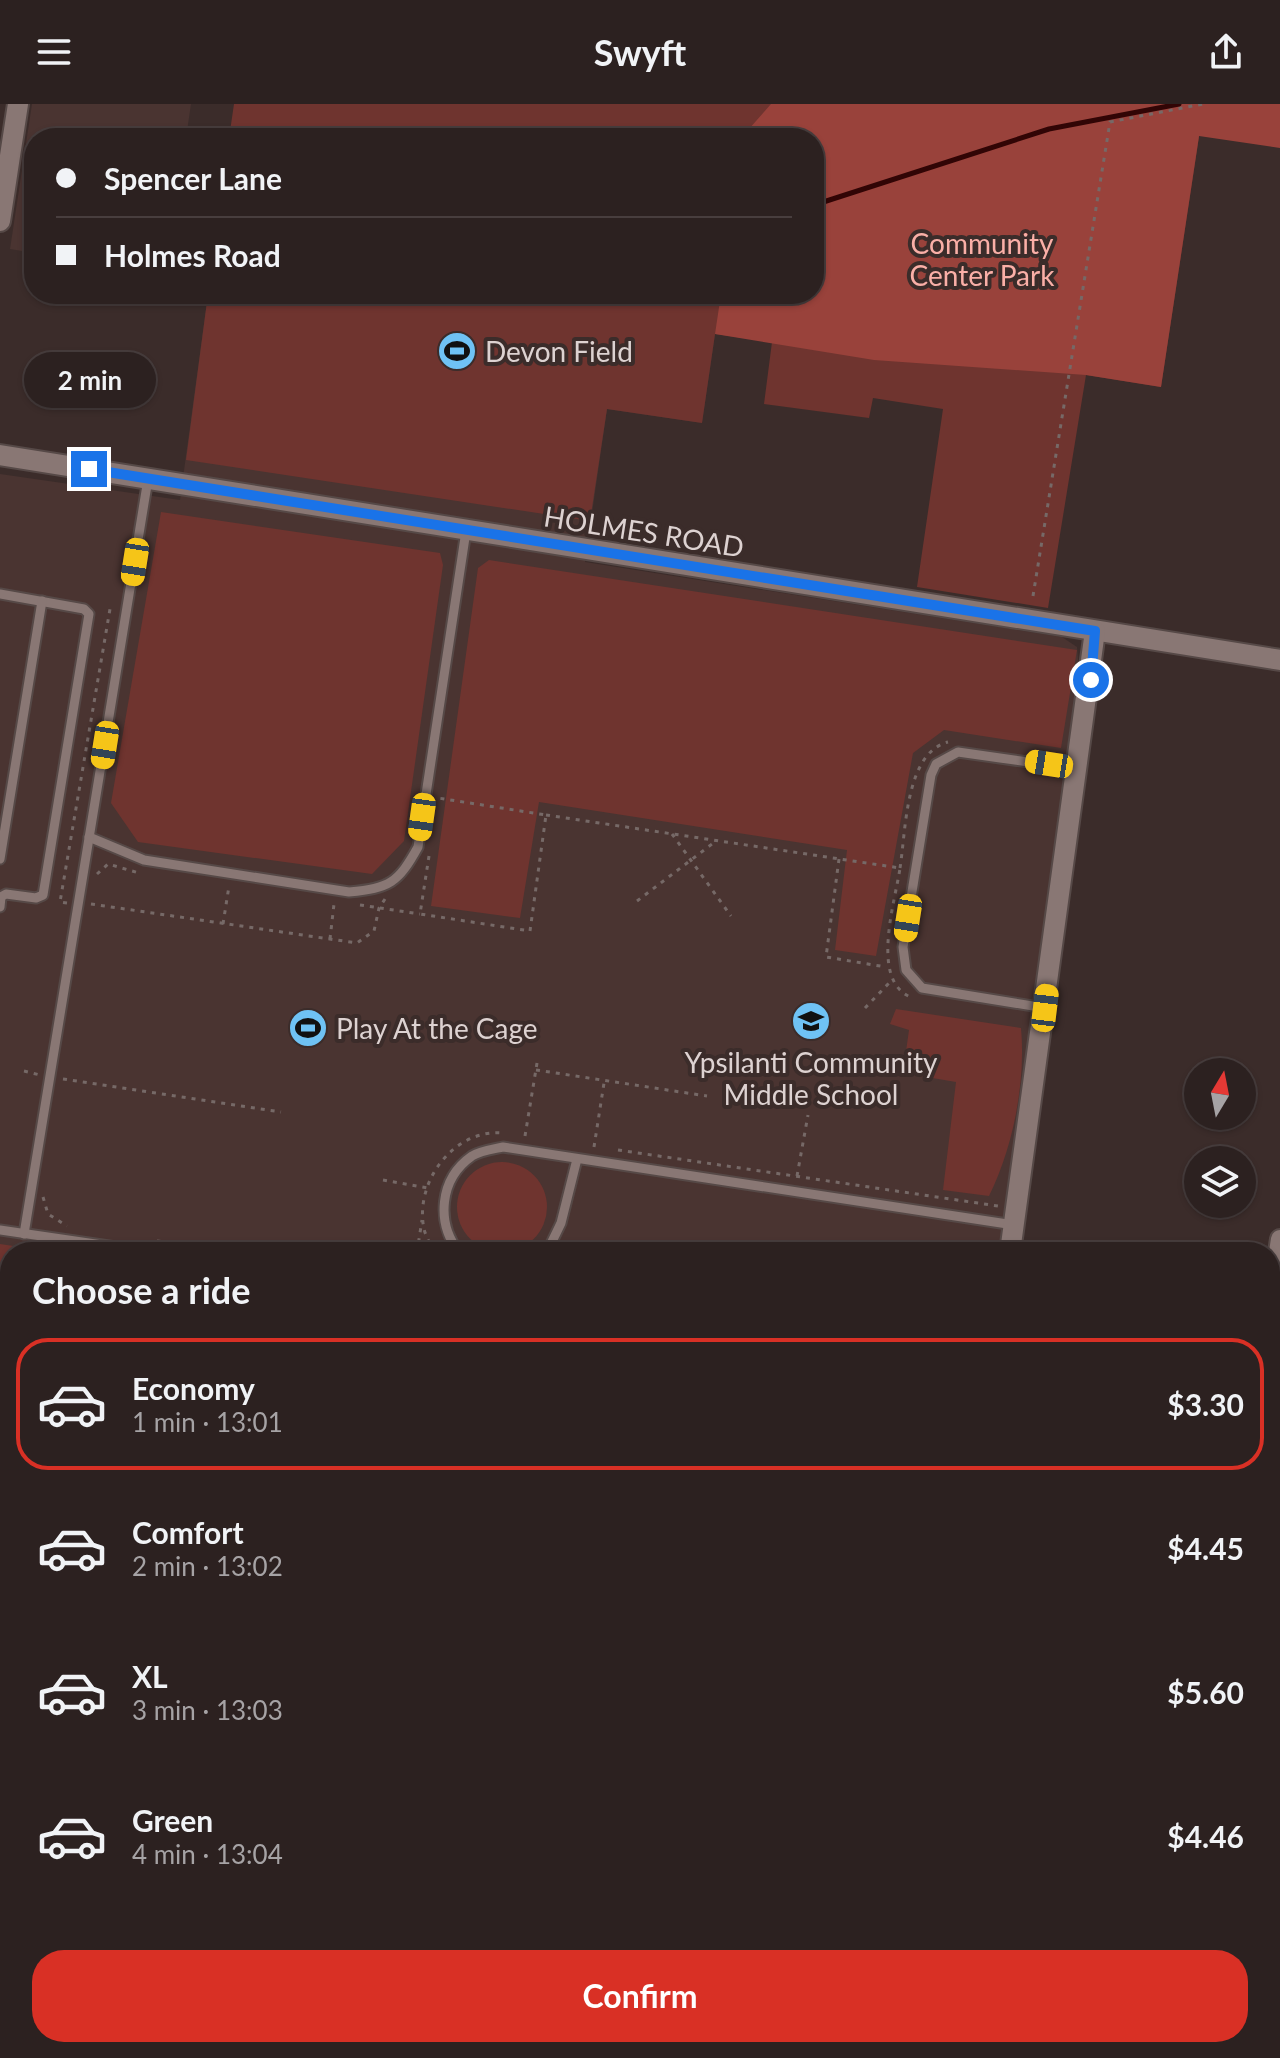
<!DOCTYPE html>
<html lang="en">
<head>
<meta charset="utf-8">
<style>
  :root { --surface:#2c2120; --page:#382e2d; --text:#f1f3f6; --muted:#a6a3a5; --line:#483e3e; --accent:#d93025 }
  body { margin:0; font-family:Lato,sans-serif; background:var(--page); color:var(--text); height:100vh; display:flex; flex-direction:column; font-size:30px; white-space:nowrap }
  * { box-sizing:border-box; margin:0 }
  p { font-size:26px; color:var(--muted) }
  .icon { flex:none; width:44px; height:44px; fill:none; stroke:currentColor; stroke-width:2; stroke-linecap:round; stroke-linejoin:round }
  .map { position:relative; flex:1; overflow:hidden }
  .sheet { position:absolute; left:0px; top:1138px; width:1280px; height:816px; display:flex; flex-direction:column; background:var(--surface); border-radius:32px 32px 0 0; box-shadow:0 2px 6px #0004,0 0 0 2px var(--line) }
  .sheet>* { flex:none }
  .hud { position:absolute; left:24px; top:24px; width:800px; height:176px; border-radius:32px; box-shadow:0 2px 6px #0004,0 0 0 2px var(--line); display:grid; align-content:center; height:176px; padding:0 32px; background:var(--surface) }
  .needle { width:52px; rotate:10deg }
  .buttons { position:absolute; left:1184px; top:954px; display:grid; gap:16px }
  .buttons a { display:grid; place-items:center; width:72px; height:72px; border-radius:50%; background:var(--surface); box-shadow:0 2px 6px #0004,0 0 0 2px var(--line); font-size:40px }
  .end { position:absolute; width:36px; height:36px; margin:-18px; border:10px solid #1a73e8; background:#fff; box-shadow:0 0 0 4px #fff }
  .from { border-radius:50% }
  .bubble { position:absolute; height:56px; border-radius:28px; background:var(--surface); box-shadow:0 2px 6px #0004,0 0 0 2px var(--line); font-size:26px; font-weight:700; line-height:56px; text-align:center }
  .car { position:absolute; width:24px; height:48px; margin:-24px -12px; border-radius:10px; box-shadow:0 0 6px 2px #0007; background:linear-gradient(#f5c518 24%,#345 0 40%,#f5c518 0 76%,#345 0 86%,#f5c518 0) }
  .hud b { display:flex; align-items:center; gap:28px; height:76px; font-size:30px }
  .hud b+b { border-top:2px solid var(--line) }
  .hud i { width:20px; height:20px; background:var(--text) }
  ul { padding:0; list-style:none }
  li { display:flex; align-items:center; gap:24px; height:132px; margin:0 16px 12px; padding:0 16px; border:4px solid transparent; border-radius:32px }
  li div { flex:1 }
  li b { display:block; font-size:30px }
  li em { font-style:normal; font-weight:700 }
  li.active { border-color:var(--accent) }
  li>.icon { width:72px; height:72px; stroke-width:1.5 }
  h2 { padding:0 32px; font-size:36px; line-height:96px }
  .cta { display:flex; gap:16px; margin-top:auto; padding:16px 32px }
  .cta a { flex:1; height:92px; border-radius:32px; background:var(--accent); color:#fff; font-size:32px; font-weight:700; line-height:92px; text-align:center }
  header { display:flex; justify-content:space-between; align-items:center; height:104px; padding:0 32px; background:var(--surface); font-size:36px; font-weight:700 }
  .map>svg:first-child { display:block }
  .built { fill:#4a3431 }
  .green { fill:#6f342f }
  .forest { fill:#99423b }
  .lines { fill:none; stroke-linecap:round; stroke-linejoin:round }
  .stream { stroke:#310505; stroke-width:5 }
  .lane-casing { stroke:#564947; stroke-width:13 }
  .street-casing { stroke:#564947; stroke-width:22 }
  .secondary-casing { stroke:#564947; stroke-width:24 }
  .primary-casing { stroke:#564947; stroke-width:24 }
  .path { stroke:#766967; stroke-width:3; stroke-dasharray:4 6; stroke-linecap:butt }
  .lane { stroke:#897774; stroke-width:9 }
  .street { stroke:#897774; stroke-width:18 }
  .secondary { stroke:#897774; stroke-width:20 }
  .primary { stroke:#c97d75; stroke-width:20 }
  .route { stroke:#1a73e8; stroke-width:10 }
  .labels { text-anchor:middle; dominant-baseline:central; stroke-width:8; stroke-linejoin:round; paint-order:stroke }
  .park-label { font-size:28px; fill:#faafa7; stroke:#3b2c2a }
  .poi-label { font-size:28px; fill:#ddd2d1; stroke:#3b2c2a; text-anchor:start }
  .street-label { font-size:28px; fill:#ddd2d1; stroke:#3b2c2a }
</style>
</head>
<body>
<header><svg class="icon" aria-label="menu" viewBox="0 0 24 24"><path d="M4 6h16M4 12h16M4 18h16"/></svg>Swyft<svg class="icon" aria-label="share" viewBox="0 0 24 24"><path d="M12 15V3M7 8l5-5 5 5M5 13v7h14v-7"/></svg></header>
<div class="map">
<svg width="1280" height="1954" viewBox="0 0 1280 1954">
  <rect width="100%" height="100%" fill="#3b2c2a"/>
  <g class="built">
    <polygon points="32,0 191,0 186,34 34,34 34,149 10,145"/>
    <polygon points="208,190 721,190 702,319 607,305 585,458 1062,533 1077,543 1079,566 1001,1148 10,1148 10,1940 0,1942 0,370 180,396"/>
    <polygon points="1280,1764 1280,1954 213,1954 268,1944 1270,1944 1270,1766"/>
  </g>
  <g class="green">
    <polygon points="234,0 1204,0 1161,283 1086,271 1048,504 917,483 943,305 873,294 869,314 764,300 772,238 715,230 702,319 607,305 590,417 186,356 208,190 814,190 814,34 229,34"/>
    <polygon points="161,408 440,449 443,461 404,737 372,770 138,738 111,699"/>
    <polygon points="489,456 1077,546 1061,644 944,626 913,649 876,852 835,846 847,746 539,698 520,814 431,802 478,464"/>
    <path d="M896 905 1021 924C1026 978 1013 1044 989 1092L943 1086 956 978 903 969 909 926 890 920Z"/>
    <circle cx="502" cy="1103" r="45"/>
    <polygon points="0,1140 54,1148 10,1148 10,1692 0,1691"/>
  </g>
  <g class="forest">
    <polygon points="771,0 1280,0 1280,44 1199,32 1161,283 1086,271 874,256 715,230 721,190 814,190 814,34 741,34"/>
    <polygon points="0,1691 10,1692 10,1939 0,1941"/>
  </g>
  <g class="lines">
    <polyline class="stream" points="814,101 1049,25 1179,0"/>
    <defs>
      <g id="lane">
        <polyline points="0,490 84,505 89,510 43,791 36,794 6,790 1,793 0,803"/>
        <path d="M89 733 144 756 349 788C390 784 398 779 418 743L466 427"/>
        <polyline points="0,755 42,497"/>
        <polyline points="1045,904 922,884 906,866 903,843 931,671 936,660 958,648 1077,665"/>
        <polyline points="0,1126 150,1148"/>
        <polyline points="24,1130 148,375"/>
        <path d="M459 1148C436 1119 439 1075 472 1052 480 1047 494 1045 503 1043L1014 1121"/>
        <polyline points="547,1148 561,1119 577,1055"/>
      </g>
      <g id="street">
        <polyline points="1270,1201 1280,1135"/>
        <polyline points="235,1944 237,1954"/>
        <polyline points="510,1944 512,1954"/>
        <polyline points="743,1944 744,1954"/>
      </g>
      <g id="secondary">
        <polyline points="0,117 18,0"/>
        <polyline points="0,351 1280,556"/>
        <polyline points="1010,1148 1095,527"/>
      </g>
      <g id="primary">
        <polyline points="1270,1742 1280,1740"/>
        <polyline points="74,1954 128,1944"/>
      </g>
    </defs>
    <use href="#lane" class="lane-casing"/>
    <use href="#street" class="street-casing"/>
    <use href="#secondary" class="secondary-casing"/>
    <use href="#primary" class="primary-casing"/>
    <g class="path">
      <polyline points="1033,492 1110,18 1203,0"/>
      <path d="M546 711 900 764C895 799 869 879 913 894"/>
      <polyline points="672,730 731,812"/>
      <polyline points="429,752 420,810 530,827 546,711 438,694"/>
      <polyline points="839,755 826,853 886,863"/>
      <path d="M900 764C906 727 905 649 948 638"/>
      <polyline points="97,770 108,760 139,769"/>
      <polyline points="637,797 716,737"/>
      <polyline points="67,799 60,798 110,505"/>
      <polyline points="91,800 357,839 374,827 379,804 385,795"/>
      <polyline points="360,801 420,810"/>
      <polyline points="223,820 229,782"/>
      <polyline points="330,835 334,800"/>
      <polyline points="865,904 891,877"/>
      <polyline points="536,966 707,992"/>
      <polyline points="24,967 40,971"/>
      <polyline points="63,975 281,1008"/>
      <polyline points="525,1032 538,953"/>
      <polyline points="594,1043 604,979"/>
      <polyline points="618,1046 998,1102"/>
      <polyline points="797,1072 808,1011"/>
      <polyline points="383,1076 428,1084"/>
      <polyline points="43,1093 48,1110 67,1122"/>
      <polyline points="157,1137 232,1148"/>
      <polyline points="417,1148 422,1116"/>
      <path d="M434 1148C431 1141 426 1133 424 1125 414 1078 454 1024 504 1029"/>
    </g>
    <use href="#lane" class="lane"/>
    <use href="#street" class="street"/>
    <use href="#secondary" class="secondary"/>
    <use href="#primary" class="primary"/>
  </g>
  <g class="lines">
    <polyline class="route" points="89,365 1095,527 1091,576"/>
  </g>
  <defs>
    <symbol id="stadium-disc" viewBox="-11 -11 22 22"><circle r="9.5" fill="#6fc2f4" stroke="#3b2c2a"/><path d="M0-5a6.5 5 0 1 0 0 10a6.5 5 0 1 0 0-10ZM-3.5-1.8h7v3.6h-7Z" fill="#111"/></symbol>
    <symbol id="school-disc" viewBox="-11 -11 22 22"><circle r="9.5" fill="#6fc2f4" stroke="#3b2c2a"/><path d="M0-5L7-2L0 1L-7-2ZM-4 1L0 2.5L4 1V4Q0 6-4 4Z" fill="#111"/></symbol>
  </defs>
  <g fill-rule="evenodd">
    <use href="#stadium-disc" x="435" y="225" width="44" height="44"/>
    <use href="#school-disc" x="789" y="895" width="44" height="44"/>
    <use href="#stadium-disc" x="286" y="902" width="44" height="44"/>
  </g>
  <g class="labels">
    <g class="park-label">
      <text x="982" y="139">Community<tspan x="982" dy="32">Center Park</tspan></text>
    </g>
    <g class="poi-label">
      <text x="485" y="247">Devon Field</text>
      <text x="336" y="924">Play At the Cage</text>
      <text x="811" y="958" text-anchor="middle">Ypsilanti Community<tspan x="811" dy="32">Middle School</tspan></text>
    </g>
    <g class="street-label">
      <text transform="translate(644 427) rotate(9)">HOLMES ROAD</text>
    </g>
  </g>
</svg>
<div class="buttons">
<a><svg class="needle" viewBox="-14 -14 28 28"><path d="M0-13l5 13h-10z" fill="#e53935"/><path d="M0 13l5-13h-10z" fill="#a6a3a5"/></svg></a>
<a><svg class="icon" aria-label="layers" viewBox="0 0 24 24"><path d="M12 4l9 5-9 5-9-5zM3 14l9 5 9-5"/></svg></a>
</div>
<i class="end from" style="left:1091px;top:576px"></i>
<i class="end" style="left:89px;top:365px"></i>
<div class="bubble" style="left:24px;top:248px;width:132px">2 min</div>
<i class="car" style="left:135px;top:458px;rotate:189deg"></i>
<i class="car" style="left:105px;top:641px;rotate:189deg"></i>
<i class="car" style="left:1049px;top:660px;rotate:279deg"></i>
<i class="car" style="left:422px;top:713px;rotate:188deg"></i>
<i class="car" style="left:908px;top:814px;rotate:189deg"></i>
<i class="car" style="left:1045px;top:904px;rotate:7deg"></i>
<div class="hud">
<b><i class="from"></i>Spencer Lane</b>
<b><i></i>Holmes Road</b>
</div>
<section class="sheet">
<h2>Choose a ride</h2>
<ul>
<li class="active"><svg class="icon" aria-label="car" viewBox="0 0 24 24"><path d="M5 17H2v-5l4-1 3-4h7l3 4 3 1v5h-3M9 17h6M6 11h13"/><circle cx="7" cy="17" r="2"/><circle cx="17" cy="17" r="2"/></svg><div><b>Economy</b><p>1 min · 13:01</p></div><em>$3.30</em></li>
<li><svg class="icon" aria-label="car" viewBox="0 0 24 24"><path d="M5 17H2v-5l4-1 3-4h7l3 4 3 1v5h-3M9 17h6M6 11h13"/><circle cx="7" cy="17" r="2"/><circle cx="17" cy="17" r="2"/></svg><div><b>Comfort</b><p>2 min · 13:02</p></div><em>$4.45</em></li>
<li><svg class="icon" aria-label="car" viewBox="0 0 24 24"><path d="M5 17H2v-5l4-1 3-4h7l3 4 3 1v5h-3M9 17h6M6 11h13"/><circle cx="7" cy="17" r="2"/><circle cx="17" cy="17" r="2"/></svg><div><b>XL</b><p>3 min · 13:03</p></div><em>$5.60</em></li>
<li><svg class="icon" aria-label="car" viewBox="0 0 24 24"><path d="M5 17H2v-5l4-1 3-4h7l3 4 3 1v5h-3M9 17h6M6 11h13"/><circle cx="7" cy="17" r="2"/><circle cx="17" cy="17" r="2"/></svg><div><b>Green</b><p>4 min · 13:04</p></div><em>$4.46</em></li>
</ul>
<div class="cta"><a>Confirm</a></div>
</section>
</div>
</body>
</html>
